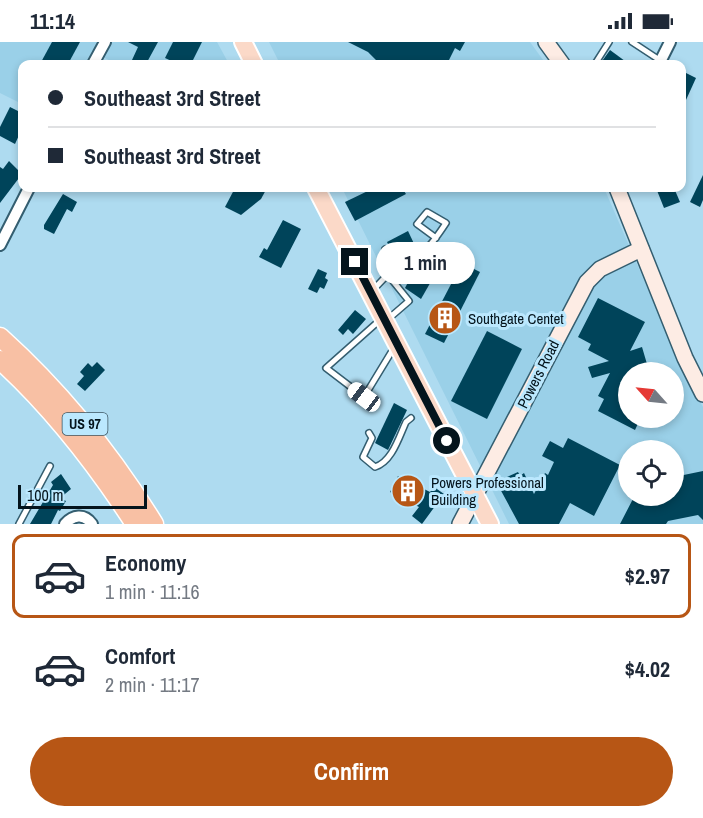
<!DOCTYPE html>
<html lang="en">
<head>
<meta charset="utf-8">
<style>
  :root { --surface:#fff; --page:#f6f6f7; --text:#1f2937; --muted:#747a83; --line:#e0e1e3; --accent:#b75615 }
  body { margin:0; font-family:"Archivo Narrow",sans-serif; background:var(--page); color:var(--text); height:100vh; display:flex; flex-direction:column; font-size:22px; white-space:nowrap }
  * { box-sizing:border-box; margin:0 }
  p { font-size:20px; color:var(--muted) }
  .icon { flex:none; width:33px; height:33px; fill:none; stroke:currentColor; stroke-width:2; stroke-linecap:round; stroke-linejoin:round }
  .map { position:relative; height:482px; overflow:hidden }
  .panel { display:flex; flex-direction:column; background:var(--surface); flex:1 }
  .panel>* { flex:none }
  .guide { position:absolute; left:18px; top:18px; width:668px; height:132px; border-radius:12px; box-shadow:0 3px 9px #0003; display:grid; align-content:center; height:132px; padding:0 30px; background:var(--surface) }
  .needle { width:39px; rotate:297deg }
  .tools { position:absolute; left:618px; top:320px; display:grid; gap:12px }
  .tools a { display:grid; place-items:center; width:66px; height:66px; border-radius:50%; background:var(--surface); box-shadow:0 3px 9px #0003; font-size:30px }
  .scale { position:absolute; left:18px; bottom:15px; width:129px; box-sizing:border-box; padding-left:6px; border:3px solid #04141c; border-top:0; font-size:16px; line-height:21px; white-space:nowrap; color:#04141c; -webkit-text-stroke:4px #bbe8fe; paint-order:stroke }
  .end { position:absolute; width:27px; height:27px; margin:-14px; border:8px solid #04141c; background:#fff; box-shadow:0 0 0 3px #fff }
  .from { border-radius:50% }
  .bubble { position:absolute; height:42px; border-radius:21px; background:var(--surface); box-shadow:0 3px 9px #0003; font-size:20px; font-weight:700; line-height:42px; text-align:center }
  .car { position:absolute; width:18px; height:36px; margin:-18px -9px; border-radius:8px; box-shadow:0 0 4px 2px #0007; background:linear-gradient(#fff 24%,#345 0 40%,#fff 0 76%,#345 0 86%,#fff 0) }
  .guide b { display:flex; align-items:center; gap:21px; height:57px; font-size:22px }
  .guide b+b { border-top:2px solid var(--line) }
  .guide i { width:15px; height:15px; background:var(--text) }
  ul { padding:10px 0 0; list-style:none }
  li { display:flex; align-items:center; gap:18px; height:84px; margin:0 12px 9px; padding:0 18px; border:3px solid transparent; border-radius:12px }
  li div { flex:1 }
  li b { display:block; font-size:22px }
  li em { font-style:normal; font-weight:700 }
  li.selected { border-color:var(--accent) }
  li>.icon { width:54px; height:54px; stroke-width:1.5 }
  .cta { display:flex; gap:12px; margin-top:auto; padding:12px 30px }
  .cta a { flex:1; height:69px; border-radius:36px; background:var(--accent); color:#fff; font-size:24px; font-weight:700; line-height:69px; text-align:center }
  .status { display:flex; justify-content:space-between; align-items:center; height:42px; padding:0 30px; background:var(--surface); direction:ltr }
  .status svg { height:16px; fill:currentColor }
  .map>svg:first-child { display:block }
  .built { fill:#9ad0e8; fill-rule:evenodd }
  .building { fill:#00445a }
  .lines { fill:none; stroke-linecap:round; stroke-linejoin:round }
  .lane-casing { stroke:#345e70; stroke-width:8 }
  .street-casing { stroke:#345e70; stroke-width:14 }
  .secondary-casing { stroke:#345e70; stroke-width:18 }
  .primary-casing { stroke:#fff; stroke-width:20 }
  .highway-casing { stroke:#fff; stroke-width:21 }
  .lane { stroke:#fff; stroke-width:5 }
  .street { stroke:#fff; stroke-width:10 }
  .secondary { stroke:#fdece4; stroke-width:15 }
  .primary { stroke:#fbd9c8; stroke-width:16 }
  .highway { stroke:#f8c0a4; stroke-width:18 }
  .route { stroke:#04141c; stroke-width:8 }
  .labels { text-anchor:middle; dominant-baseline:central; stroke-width:6; stroke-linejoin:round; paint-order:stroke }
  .shield { fill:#bbe8fe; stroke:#3b5460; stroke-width:1.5 }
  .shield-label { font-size:14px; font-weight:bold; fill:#04141c }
  .poi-label { font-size:15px; fill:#04141c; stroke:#bbe8fe; text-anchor:start }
  .street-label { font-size:15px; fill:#04141c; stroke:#bbe8fe }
</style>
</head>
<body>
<div class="status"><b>11:14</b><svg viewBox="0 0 49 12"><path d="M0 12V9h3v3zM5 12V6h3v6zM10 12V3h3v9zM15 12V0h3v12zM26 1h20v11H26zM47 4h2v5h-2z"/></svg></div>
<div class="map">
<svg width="703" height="482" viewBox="0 0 703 482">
  <rect width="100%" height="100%" fill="#aedbf0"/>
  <g class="built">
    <polygon points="0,0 217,0 229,22 116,22 92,9 86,22 22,22 22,62 0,51"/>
    <polygon points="269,0 530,0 546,22 280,22"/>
    <path d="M342 146H604L684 330 703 365V482H509ZM628 330H674V375H628ZM628 408H674V453H628Z"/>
  </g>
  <g class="building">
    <polygon points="52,0 80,0 68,22 40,22"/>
    <polygon points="128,0 158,0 146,22 132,18 138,5"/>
    <polygon points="173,0 202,0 191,22 178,22 165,16"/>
    <polygon points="348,0 465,0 460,9 455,6 447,22 415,22 409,19 407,22 380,22 368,10"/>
    <polygon points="610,8 629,22 600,22"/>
    <polygon points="684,30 696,36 681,69 681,36"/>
    <polygon points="10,65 22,71 22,92 20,91 15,102 0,94 0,85"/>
    <polygon points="9,119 22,132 0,161 0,125 3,127"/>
    <polygon points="703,133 703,158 700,165 690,160"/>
    <polygon points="235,146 267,146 261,157 241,173 225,165"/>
    <polygon points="374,146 402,146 406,152 355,179 345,160"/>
    <polygon points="656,146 674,146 680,160 664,166"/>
    <polygon points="63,152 77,160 72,170 67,167 54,192 44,187 44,183"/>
    <polygon points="283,178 301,187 281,226 259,215 264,206 267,208"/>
    <polygon points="408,189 417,208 396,218 387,200"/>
    <polygon points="462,221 480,230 444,301 425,292"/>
    <polygon points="318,227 327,231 325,236 328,238 324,247 320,245 317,251 308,247"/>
    <polygon points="415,227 433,236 421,257 405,246"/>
    <polygon points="598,256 645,280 630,309 642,305 647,322 638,325 635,330 628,330 628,375 641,375 635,388 598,369 604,357 598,354 610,331 592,336 588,325 609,319 588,308 591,302 578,295"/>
    <polygon points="355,268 366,277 353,292 348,287 343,293 338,288"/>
    <polygon points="487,289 522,307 487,377 451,359"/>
    <polygon points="97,320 105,328 85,349 77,342 84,334 80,330 88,321 92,325"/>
    <polygon points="394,361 407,368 388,408 375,401"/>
    <polygon points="568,396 620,423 594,474 570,461 559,482 519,482 499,445 509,440 507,435 518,430 520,434 524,431 534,452 545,431 548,433 554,420 542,414 550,399 563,406"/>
    <polygon points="703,429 703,478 698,473 668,479 666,482 620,482 635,453 674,453 674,435"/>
    <polygon points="61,432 71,447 60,456 66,459 60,469 58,468 51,482 30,482 53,443 51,440"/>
    <polygon points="398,434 430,450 434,445 444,452 422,482 412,474 419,465 390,450"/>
  </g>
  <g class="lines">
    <defs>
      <g id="lane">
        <polyline points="632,0 661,19"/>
        <polyline points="595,22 609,0"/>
        <path d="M394 226C424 211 427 210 446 181L427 170 417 182 436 196"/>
        <polyline points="372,249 394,226 385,207"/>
        <polyline points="380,278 326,326 364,355 395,304"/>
        <polyline points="387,278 409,259 388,233"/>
        <path d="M369 391 372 396 363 415 375 425C392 420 399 395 406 380L411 376"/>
        <polyline points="19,482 50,424"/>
      </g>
      <g id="street">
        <polyline points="93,22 105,0"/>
        <polyline points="659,22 670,0"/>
        <polyline points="0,203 29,146"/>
        <path d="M65 482C73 473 84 471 92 482"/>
      </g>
      <g id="secondary">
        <polyline points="546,0 562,22"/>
        <polyline points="617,146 685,316 703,352"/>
        <polyline points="460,482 587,240 600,227 641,207"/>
      </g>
      <g id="primary">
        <polyline points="243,0 254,22"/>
        <polyline points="316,146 490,482"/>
      </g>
      <g id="highway">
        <path d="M0 295C61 350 111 412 154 482"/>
        <path d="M0 318C53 366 96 422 135 482"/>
      </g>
    </defs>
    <use href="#lane" class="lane-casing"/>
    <use href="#street" class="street-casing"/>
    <use href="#secondary" class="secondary-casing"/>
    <use href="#primary" class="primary-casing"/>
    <use href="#highway" class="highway-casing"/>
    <use href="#lane" class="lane"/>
    <use href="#street" class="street"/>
    <use href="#secondary" class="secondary"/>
    <use href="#primary" class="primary"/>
    <use href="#highway" class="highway"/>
  </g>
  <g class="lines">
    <polyline class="route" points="355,220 447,399"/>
  </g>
  <defs>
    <symbol id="building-disc" viewBox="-11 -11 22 22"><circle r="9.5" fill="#b75615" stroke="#bbe8fe"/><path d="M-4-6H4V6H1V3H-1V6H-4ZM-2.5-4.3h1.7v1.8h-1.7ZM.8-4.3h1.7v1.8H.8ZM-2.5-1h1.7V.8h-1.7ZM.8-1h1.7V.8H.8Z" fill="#fff"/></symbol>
  </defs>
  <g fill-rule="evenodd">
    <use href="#building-disc" x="426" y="257" width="38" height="38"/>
    <use href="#building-disc" x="389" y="430" width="38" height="38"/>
  </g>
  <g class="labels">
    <rect class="shield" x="62.5" y="371" width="45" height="22" rx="4.5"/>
    <g class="shield-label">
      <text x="85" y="382">US 97</text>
    </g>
    <g class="poi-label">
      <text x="468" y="276">Southgate Centet</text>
      <text x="431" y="440">Powers Professional<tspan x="431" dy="17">Building</tspan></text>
    </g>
    <g class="street-label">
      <text transform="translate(538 332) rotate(-63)">Powers Road</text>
    </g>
  </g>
</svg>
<div class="tools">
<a><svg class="needle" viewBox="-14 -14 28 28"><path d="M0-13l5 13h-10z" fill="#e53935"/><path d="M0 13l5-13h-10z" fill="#747a83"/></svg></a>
<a><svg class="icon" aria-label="locate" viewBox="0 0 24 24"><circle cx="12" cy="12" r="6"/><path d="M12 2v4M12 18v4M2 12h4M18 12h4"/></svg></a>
</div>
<div class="scale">100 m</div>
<i class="end from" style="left:447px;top:399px"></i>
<i class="end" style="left:355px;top:220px"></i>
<div class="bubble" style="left:376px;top:200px;width:99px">1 min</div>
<i class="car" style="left:364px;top:355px;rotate:307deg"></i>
<div class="guide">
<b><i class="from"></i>Southeast 3rd Street</b>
<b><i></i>Southeast 3rd Street</b>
</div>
</div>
<section class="panel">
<ul>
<li class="selected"><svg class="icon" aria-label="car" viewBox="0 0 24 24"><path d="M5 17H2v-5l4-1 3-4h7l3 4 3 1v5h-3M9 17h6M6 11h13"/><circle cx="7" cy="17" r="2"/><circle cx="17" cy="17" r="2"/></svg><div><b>Economy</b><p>1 min · 11:16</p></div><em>$2.97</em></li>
<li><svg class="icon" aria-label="car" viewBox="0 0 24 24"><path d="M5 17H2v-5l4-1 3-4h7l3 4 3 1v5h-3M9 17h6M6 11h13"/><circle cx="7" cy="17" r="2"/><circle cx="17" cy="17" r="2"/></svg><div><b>Comfort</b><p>2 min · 11:17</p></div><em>$4.02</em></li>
</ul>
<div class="cta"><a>Confirm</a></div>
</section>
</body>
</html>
